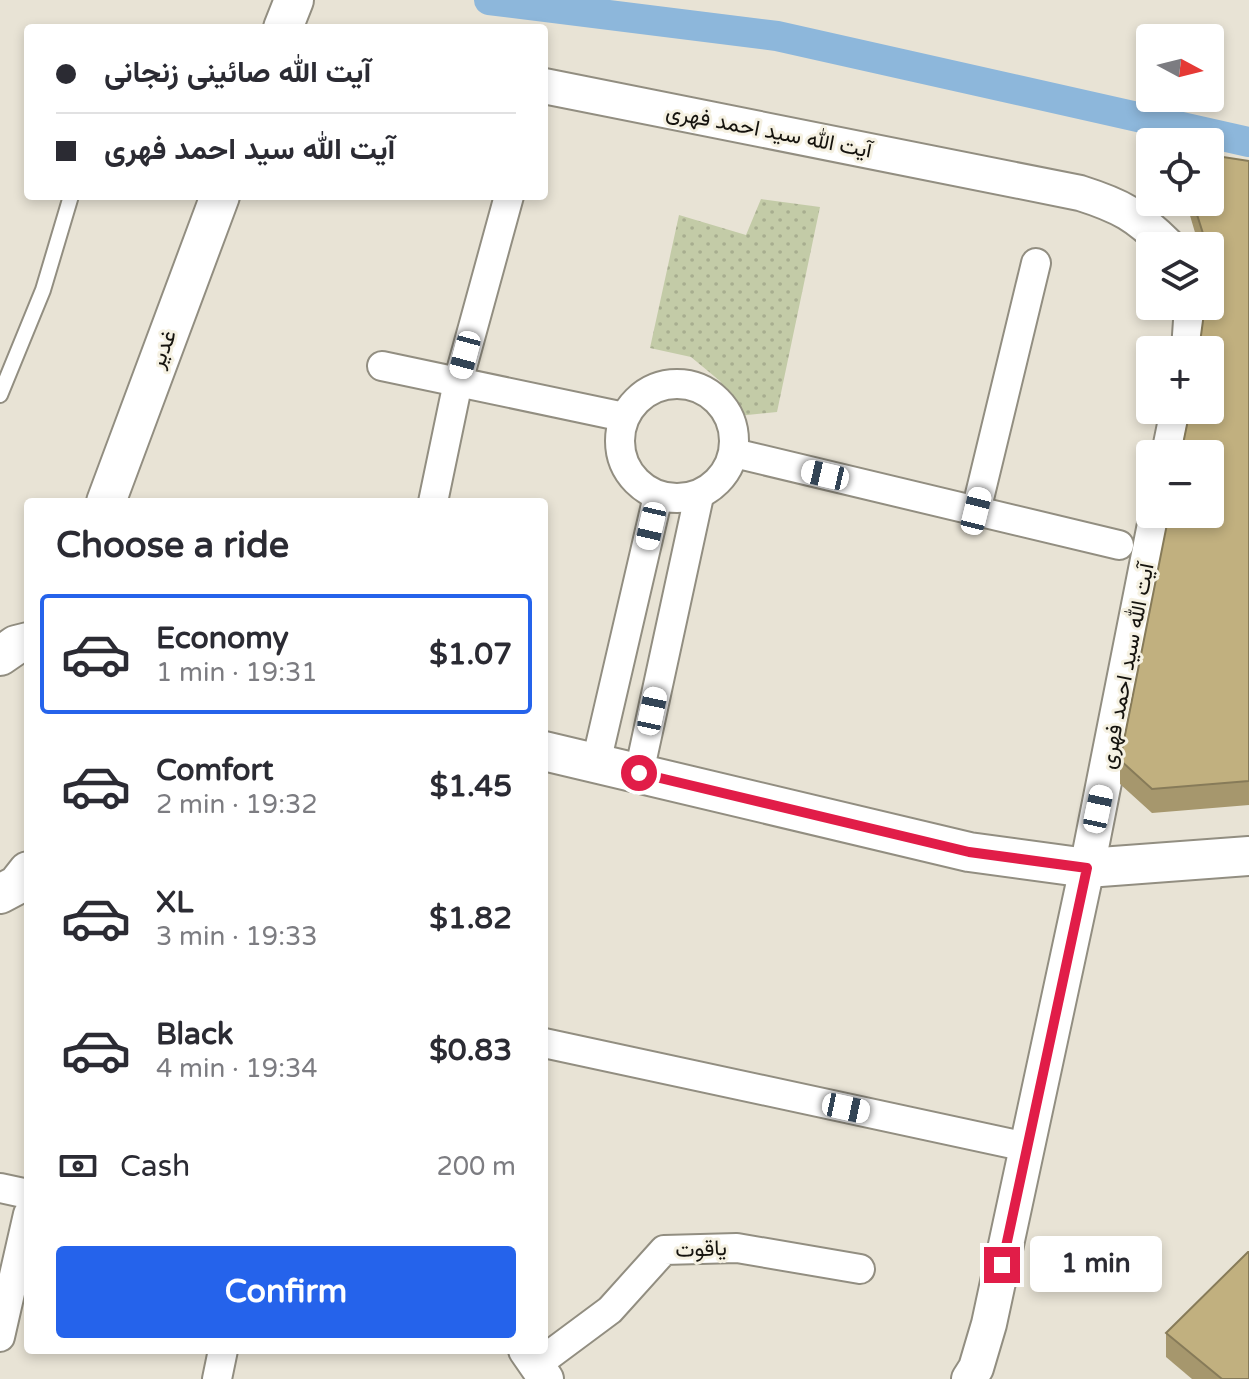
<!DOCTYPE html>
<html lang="en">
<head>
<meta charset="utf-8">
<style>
  :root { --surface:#fff; --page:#f2f2f3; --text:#2b2b33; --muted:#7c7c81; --line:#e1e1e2; --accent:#2563eb }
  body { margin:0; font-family:"Varela Round",Vazirmatn,sans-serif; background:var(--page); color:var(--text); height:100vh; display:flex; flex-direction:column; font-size:30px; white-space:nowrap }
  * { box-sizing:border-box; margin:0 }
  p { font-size:26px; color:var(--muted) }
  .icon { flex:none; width:44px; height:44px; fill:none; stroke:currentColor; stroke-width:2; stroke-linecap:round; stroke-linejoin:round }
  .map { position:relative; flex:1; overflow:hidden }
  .details { position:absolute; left:24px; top:498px; width:524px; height:856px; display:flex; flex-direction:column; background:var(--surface); border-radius:8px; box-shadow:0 4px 12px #0003 }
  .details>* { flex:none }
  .top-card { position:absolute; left:24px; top:24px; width:524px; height:176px; border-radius:8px; box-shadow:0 4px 12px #0003; display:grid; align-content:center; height:176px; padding:0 32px; background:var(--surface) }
  .needle { width:52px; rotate:97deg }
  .controls { position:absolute; left:1136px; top:24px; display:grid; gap:16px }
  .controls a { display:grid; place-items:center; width:88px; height:88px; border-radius:8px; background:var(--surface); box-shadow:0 4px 12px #0003; font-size:40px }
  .end { position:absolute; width:36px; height:36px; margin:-18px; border:10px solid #e11d48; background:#fff; box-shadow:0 0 0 4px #fff }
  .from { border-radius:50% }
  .bubble { position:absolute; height:56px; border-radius:8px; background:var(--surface); box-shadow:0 4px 12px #0003; font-size:26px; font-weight:800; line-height:56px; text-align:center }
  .car { position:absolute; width:24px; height:48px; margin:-24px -12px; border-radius:10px; box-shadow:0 0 6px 2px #0007; background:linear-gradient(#fff 24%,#345 0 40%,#fff 0 76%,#345 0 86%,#fff 0) }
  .top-card b { display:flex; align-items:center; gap:28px; height:76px; font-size:30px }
  .top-card b+b { border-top:2px solid var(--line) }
  .top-card i { width:20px; height:20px; background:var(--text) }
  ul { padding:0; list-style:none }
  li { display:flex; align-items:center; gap:24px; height:120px; margin:0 16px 12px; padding:0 16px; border:4px solid transparent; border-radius:8px }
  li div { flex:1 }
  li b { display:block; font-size:30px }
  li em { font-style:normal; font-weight:800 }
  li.current { border-color:var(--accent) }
  li>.icon { width:72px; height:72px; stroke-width:1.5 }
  h2 { padding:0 32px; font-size:36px; line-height:96px }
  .pay { display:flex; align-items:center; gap:20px; height:88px; padding:0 32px; font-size:30px }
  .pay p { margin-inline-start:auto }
  .primary-button { display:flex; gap:16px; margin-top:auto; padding:16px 32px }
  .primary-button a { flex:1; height:92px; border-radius:8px; background:var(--accent); color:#fff; font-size:32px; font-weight:800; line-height:92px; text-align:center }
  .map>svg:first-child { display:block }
  .park { fill:url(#park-dots) }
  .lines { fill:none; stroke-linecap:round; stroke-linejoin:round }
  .canal { stroke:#8db7db; stroke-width:30 }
  .service-casing { stroke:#928e81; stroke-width:18 }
  .minor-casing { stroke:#928e81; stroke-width:32 }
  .tertiary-casing { stroke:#928e81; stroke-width:38 }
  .secondary-casing { stroke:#928e81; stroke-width:42 }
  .service { stroke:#fff; stroke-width:14 }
  .minor { stroke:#fff; stroke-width:28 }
  .tertiary { stroke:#fff; stroke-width:34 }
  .secondary { stroke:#fff; stroke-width:38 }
  .wall { fill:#a6976d }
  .building { fill:#c1b07f; stroke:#877b59; stroke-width:2 }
  .route { stroke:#e11d48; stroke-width:10 }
  .labels { text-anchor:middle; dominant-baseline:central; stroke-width:6; stroke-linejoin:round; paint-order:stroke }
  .street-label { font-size:22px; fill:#15130e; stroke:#f5f1e2 }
</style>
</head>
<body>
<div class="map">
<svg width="1249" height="1379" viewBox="0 0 1249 1379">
  <defs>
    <pattern id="park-dots" width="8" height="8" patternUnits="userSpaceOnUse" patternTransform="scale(2)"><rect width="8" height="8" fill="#c3cba7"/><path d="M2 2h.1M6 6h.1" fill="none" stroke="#a7ad8f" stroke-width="1.8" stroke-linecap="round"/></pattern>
  </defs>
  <rect width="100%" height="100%" fill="#e8e3d5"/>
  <polygon class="park" points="761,199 820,207 777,412 738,416 720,381 691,357 650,348 679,215 746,235"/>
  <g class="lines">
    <polyline class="canal" points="489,0 777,36 1249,142"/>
    <defs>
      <polyline id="service" points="0,395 43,290 71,196"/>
      <g id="minor">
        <polyline points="382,366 624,417"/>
        <circle cx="677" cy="441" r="57"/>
        <polyline points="734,453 1119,545"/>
        <polyline points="433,502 458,382 509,196"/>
        <polyline points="976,511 1036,263"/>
        <polyline points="596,763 658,496"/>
        <polyline points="639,773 699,496"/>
        <polyline points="544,1043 1027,1147"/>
        <polyline points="0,1188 28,1194"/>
        <polyline points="0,1337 28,1214"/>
        <polyline points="536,1365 610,1310 664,1250 737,1248 860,1269"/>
        <polyline points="217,1379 223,1350"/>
      </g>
      <g id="tertiary">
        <path d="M544 86 1080 193C1121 206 1137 215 1168 246"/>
        <polyline points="1189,350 1192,306"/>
        <polyline points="1169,454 1178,410"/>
        <polyline points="526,1350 546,1379"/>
        <polyline points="969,1379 976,1368 989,1324 1087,868 1157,514"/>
      </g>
      <g id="secondary">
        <polyline points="283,28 294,0"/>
        <polyline points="106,502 220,196"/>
        <polyline points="0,656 16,645 28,642"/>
        <polyline points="544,751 969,852 1087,868 1249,856"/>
        <polyline points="0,894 17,885 28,871"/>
      </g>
    </defs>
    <use href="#service" class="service-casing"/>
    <use href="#minor" class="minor-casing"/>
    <use href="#tertiary" class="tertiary-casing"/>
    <use href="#secondary" class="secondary-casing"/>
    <use href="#service" class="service"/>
    <use href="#minor" class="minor"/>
    <use href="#tertiary" class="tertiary"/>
    <use href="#secondary" class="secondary"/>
  </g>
  <g class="wall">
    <polygon points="1249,161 1249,805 1152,813 1120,784 1120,760 1210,306 1210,246 1199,246 1186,202 1210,202"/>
    <polygon points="1166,1333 1249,1379 1192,1379 1166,1357"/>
  </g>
  <g class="building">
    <polygon points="1210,155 1249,161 1249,781 1152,789 1120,760 1169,514 1210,514 1210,454 1181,454 1190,410 1210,410 1210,350 1199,350 1205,306 1210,306 1210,246 1207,246 1193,202 1210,202"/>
    <polygon points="1248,1252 1249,1252 1249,1379 1222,1379 1166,1333"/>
  </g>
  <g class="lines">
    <polyline class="route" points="639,773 969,852 1087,868 1002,1265"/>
  </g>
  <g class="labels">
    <g class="street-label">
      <text transform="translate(769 131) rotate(11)">آیت الله سید احمد فهری</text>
      <text transform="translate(163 349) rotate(-69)">غدیر</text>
      <text transform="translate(1127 666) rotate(-79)">آیت الله سید احمد فهری</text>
      <text transform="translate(701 1249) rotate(-2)">یاقوت</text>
    </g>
  </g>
</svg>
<div class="controls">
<a><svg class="needle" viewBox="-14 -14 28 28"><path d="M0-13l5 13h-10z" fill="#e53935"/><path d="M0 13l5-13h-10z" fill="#7c7c81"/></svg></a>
<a><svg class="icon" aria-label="locate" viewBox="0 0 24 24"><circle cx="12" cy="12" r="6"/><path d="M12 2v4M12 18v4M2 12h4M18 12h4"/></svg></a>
<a><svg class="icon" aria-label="layers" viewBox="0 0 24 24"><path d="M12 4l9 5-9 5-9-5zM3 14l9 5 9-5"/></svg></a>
<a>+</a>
<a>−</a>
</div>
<i class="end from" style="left:639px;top:773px"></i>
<i class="end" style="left:1002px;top:1265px"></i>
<div class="bubble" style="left:1030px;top:1236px;width:132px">1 min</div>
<i class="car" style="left:465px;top:355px;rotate:195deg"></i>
<i class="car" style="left:825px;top:475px;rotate:283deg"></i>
<i class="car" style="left:976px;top:511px;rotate:14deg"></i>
<i class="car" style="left:651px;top:526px;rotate:193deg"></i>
<i class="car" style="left:652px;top:711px;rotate:12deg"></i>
<i class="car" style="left:1098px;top:809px;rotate:12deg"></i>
<i class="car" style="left:846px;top:1108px;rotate:102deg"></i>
<div class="top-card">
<b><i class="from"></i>آیت الله صائینی زنجانی</b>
<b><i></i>آیت الله سید احمد فهری</b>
</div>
<section class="details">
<h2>Choose a ride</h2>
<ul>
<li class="current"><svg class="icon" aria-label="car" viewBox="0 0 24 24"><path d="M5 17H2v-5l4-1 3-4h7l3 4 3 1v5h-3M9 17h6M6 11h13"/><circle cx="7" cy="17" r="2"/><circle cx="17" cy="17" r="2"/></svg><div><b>Economy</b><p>1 min · 19:31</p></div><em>$1.07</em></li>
<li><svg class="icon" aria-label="car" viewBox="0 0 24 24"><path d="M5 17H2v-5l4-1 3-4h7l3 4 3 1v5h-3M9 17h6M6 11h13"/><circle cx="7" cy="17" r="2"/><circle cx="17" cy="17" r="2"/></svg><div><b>Comfort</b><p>2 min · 19:32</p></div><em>$1.45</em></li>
<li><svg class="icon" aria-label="car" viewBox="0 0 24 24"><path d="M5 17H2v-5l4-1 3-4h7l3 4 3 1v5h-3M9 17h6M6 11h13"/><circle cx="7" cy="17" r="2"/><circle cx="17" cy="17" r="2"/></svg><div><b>XL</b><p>3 min · 19:33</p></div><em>$1.82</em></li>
<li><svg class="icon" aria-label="car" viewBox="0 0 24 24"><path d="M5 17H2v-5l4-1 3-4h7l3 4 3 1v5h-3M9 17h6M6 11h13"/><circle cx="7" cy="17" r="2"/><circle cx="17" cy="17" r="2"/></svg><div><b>Black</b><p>4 min · 19:34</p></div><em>$0.83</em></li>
</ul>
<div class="pay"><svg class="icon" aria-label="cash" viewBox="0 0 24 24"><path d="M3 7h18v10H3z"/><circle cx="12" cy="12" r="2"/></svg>Cash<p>200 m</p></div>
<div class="primary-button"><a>Confirm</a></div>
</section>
</div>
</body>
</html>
